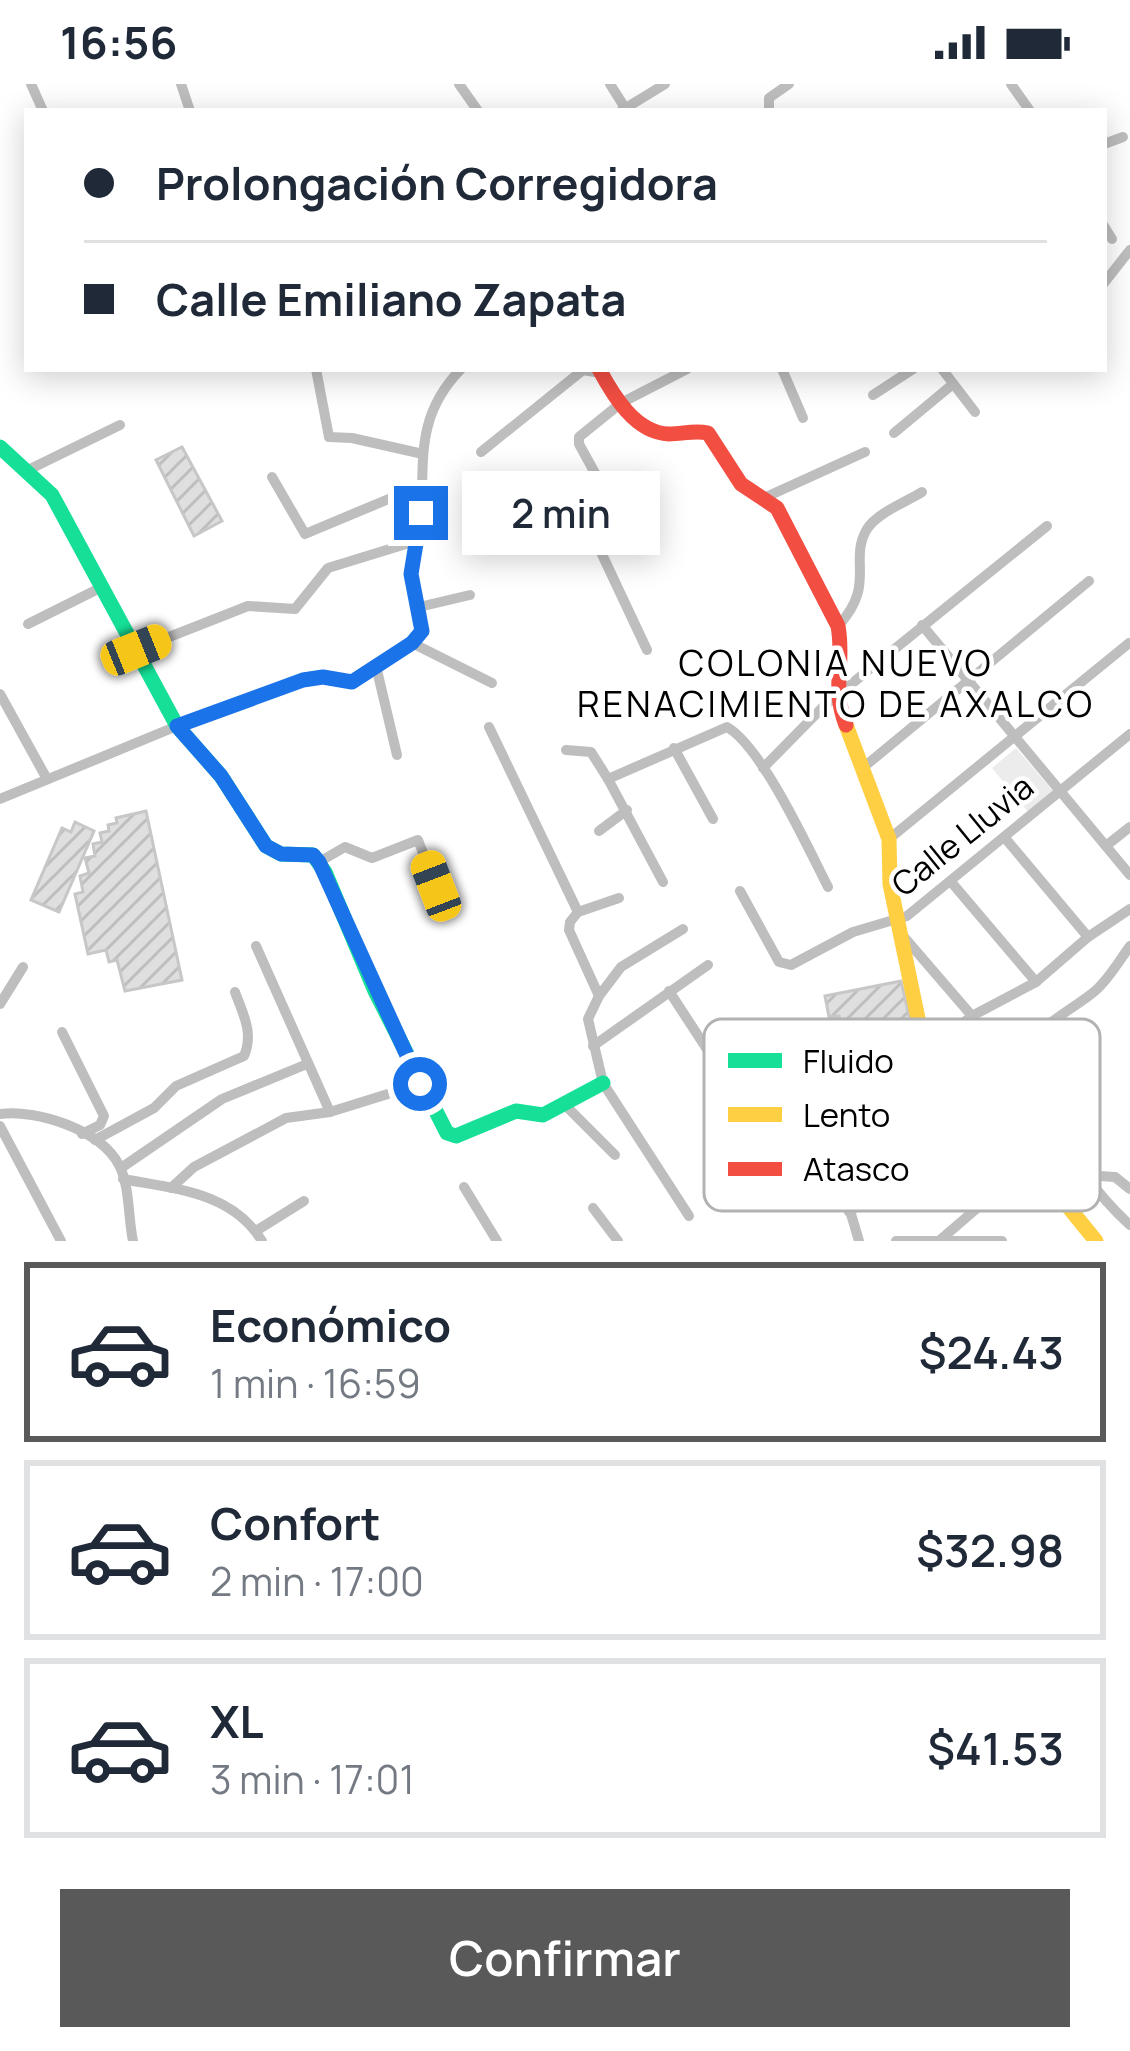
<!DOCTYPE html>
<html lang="es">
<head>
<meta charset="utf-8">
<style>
  :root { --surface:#fff; --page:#f6f6f7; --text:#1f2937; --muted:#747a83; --line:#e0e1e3; --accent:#595959 }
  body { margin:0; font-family:Manrope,sans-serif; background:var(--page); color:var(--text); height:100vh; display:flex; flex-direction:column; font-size:45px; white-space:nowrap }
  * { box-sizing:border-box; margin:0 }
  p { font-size:39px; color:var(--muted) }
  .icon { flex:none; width:66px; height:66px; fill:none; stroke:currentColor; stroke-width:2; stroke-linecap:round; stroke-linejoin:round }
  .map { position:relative; height:1157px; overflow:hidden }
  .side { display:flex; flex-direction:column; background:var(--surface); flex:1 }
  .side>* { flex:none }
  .guide { position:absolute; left:24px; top:24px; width:1083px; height:264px; border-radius:0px; box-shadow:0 6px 30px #0003; display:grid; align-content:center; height:264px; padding:0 60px; background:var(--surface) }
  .end { position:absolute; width:54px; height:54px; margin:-27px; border:15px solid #1a73e8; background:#fff; box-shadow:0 0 0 6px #fff }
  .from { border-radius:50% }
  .bubble { position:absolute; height:84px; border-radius:0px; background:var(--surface); box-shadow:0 6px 30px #0003; font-size:39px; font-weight:600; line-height:84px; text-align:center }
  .car { position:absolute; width:36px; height:72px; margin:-36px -18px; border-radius:15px; box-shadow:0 0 9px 3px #0007; background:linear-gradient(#f5c518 24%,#345 0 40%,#f5c518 0 76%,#345 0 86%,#f5c518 0) }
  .guide b { display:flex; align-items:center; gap:42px; height:114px; font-size:45px }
  .guide b+b { border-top:3px solid var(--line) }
  .guide i { width:30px; height:30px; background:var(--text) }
  ul { padding:21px 0 0; list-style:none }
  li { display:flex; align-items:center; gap:36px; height:180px; margin:0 24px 18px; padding:0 36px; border:6px solid var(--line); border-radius:0px }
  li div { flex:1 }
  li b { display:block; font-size:45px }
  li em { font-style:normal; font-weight:600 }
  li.current { border-color:var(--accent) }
  li>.icon { width:108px; height:108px; stroke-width:1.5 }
  .cta { display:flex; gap:24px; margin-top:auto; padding:24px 60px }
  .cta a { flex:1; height:138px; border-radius:0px; background:var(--accent); color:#fff; font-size:48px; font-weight:600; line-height:138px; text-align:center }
  .status { display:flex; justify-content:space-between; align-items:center; height:84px; padding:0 60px; background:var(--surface); direction:ltr }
  .status svg { height:33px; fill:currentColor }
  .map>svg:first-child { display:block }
  .garden { fill:#ececec }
  .building { fill:url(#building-hatch); stroke:#c7c7c7; stroke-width:3 }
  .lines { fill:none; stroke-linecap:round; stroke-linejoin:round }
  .street { stroke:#bebebe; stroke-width:10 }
  .fast { stroke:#16e098; stroke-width:15 }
  .slow { stroke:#ffcf43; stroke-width:15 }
  .jam { stroke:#f24e42; stroke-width:15 }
  .route { stroke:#1a73e8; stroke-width:15 }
  .labels { text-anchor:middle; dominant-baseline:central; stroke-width:9; stroke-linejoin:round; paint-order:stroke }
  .street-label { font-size:33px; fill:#000; stroke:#fff }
  .neighbourhood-label { font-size:36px; letter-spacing:3px; fill:#000; stroke:#fff }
  .key { fill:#fff; stroke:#b2b2b2; stroke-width:3 }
  .key-label { font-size:33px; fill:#000 }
</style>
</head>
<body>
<div class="status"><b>16:56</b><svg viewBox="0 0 49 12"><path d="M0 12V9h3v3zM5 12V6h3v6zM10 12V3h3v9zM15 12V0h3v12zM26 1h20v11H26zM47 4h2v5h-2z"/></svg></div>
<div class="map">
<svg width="1130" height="1157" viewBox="0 0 1130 1157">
  <defs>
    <pattern id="building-hatch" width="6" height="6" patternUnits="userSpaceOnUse" patternTransform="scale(3)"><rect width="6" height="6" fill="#dfdfdf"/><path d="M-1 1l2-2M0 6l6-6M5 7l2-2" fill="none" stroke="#bebebe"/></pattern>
  </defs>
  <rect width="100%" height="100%" fill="#fff"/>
  <polygon class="garden" points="1016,664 1054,708 1029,729 992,684"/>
  <g class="building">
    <polygon points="182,363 222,437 194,452 156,376"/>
    <polygon points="146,727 182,896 125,907 117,876 109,878 106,866 88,870 75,810 83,808 80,792 89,789 85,774 95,772 93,760 102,758 100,749 109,747 108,741 117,739 116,734"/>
    <polygon points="75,738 94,747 59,828 31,816 62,744 71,748"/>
    <polygon points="901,897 912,945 902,948 903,957 860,967 858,957 843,959 839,932 829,933 825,912"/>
  </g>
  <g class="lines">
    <g class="street">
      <polyline points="31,0 43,27"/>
      <polyline points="181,0 190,27"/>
      <polyline points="459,0 478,27"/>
      <polyline points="610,0 627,27"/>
      <polyline points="1011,0 1030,27"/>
      <polyline points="621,27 665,0"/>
      <polyline points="769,27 769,14 789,0"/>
      <polyline points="1104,60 1123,53"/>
      <polyline points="1104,142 1112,155"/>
      <polyline points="1104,199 1130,166"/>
      <polyline points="316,285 329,353 352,354 423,370"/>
      <polyline points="782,285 803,334"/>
      <polyline points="942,285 975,328"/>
      <polyline points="873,311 913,285"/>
      <polyline points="894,349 953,300"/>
      <polyline points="481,368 583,286 601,289"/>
      <polyline points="26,387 120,341"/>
      <polyline points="272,393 305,450 391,414 422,409"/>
      <polyline points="766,413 865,368"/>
      <polyline points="419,523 470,511"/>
      <polyline points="28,540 102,503"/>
      <polyline points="922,541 1130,791"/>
      <path d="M838 542C877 500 848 477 867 445 877 429 906 418 922 408"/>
      <polyline points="412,559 492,599"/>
      <polyline points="136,566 248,522 295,525 328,484 419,456"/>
      <polyline points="647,566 591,447 590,434 607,411 579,360 579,353 621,319 687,285"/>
      <polyline points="376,582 397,671"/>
      <polyline points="0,610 47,695"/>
      <polyline points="489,643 578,828 570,838 569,846 599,912"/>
      <polyline points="674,664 713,735"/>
      <polyline points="566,666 591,668 608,695"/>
      <polyline points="865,682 1089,497"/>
      <polyline points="763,684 824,622 1047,442"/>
      <path d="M0 715 177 642 303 595 323 593 352 597 419 553C428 532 414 510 411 489 410 474 419 459 421 443 425 381 413 334 461 285"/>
      <polyline points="599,747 627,726"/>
      <polyline points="1005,754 1088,853"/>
      <polyline points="889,755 1129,559"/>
      <polyline points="1107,761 1130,743"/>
      <polyline points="319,778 345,763 372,774 418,756 436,802"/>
      <path d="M663 798 608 695 727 643C762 663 808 764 828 803"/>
      <polyline points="952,799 1036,898"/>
      <polyline points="740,807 779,878 791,881 853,848 907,832 1130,650"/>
      <polyline points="578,828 619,814"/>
      <polyline points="683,845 621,883 599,912 588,935 603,999 689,1132"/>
      <polyline points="904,853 972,932"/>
      <polyline points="256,862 330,1028"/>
      <path d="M1130 862C1119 877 1109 895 1095 907 1067 931 1011 952 1023 995 1056 1046 1085 1101 1130 1141"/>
      <polyline points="669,907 776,1071 790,1077 816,1067 883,1019 932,964 972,932 1036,898 1088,853 1130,825"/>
      <polyline points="0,920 23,883"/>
      <polyline points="62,948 104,1032 100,1041 82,1050"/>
      <polyline points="593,962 708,881"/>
      <polyline points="565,1021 615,1071"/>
      <path d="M0 1030C37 1025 101 1046 119 1081 130 1102 128 1134 133 1157"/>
      <polyline points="0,1042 61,1157"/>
      <path d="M95 1056 154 1024 176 1002 244 972C254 949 243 930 235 908"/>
      <polyline points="816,1067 851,1130 859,1157"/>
      <polyline points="121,1084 222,1015 307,980"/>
      <polyline points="1084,1091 1115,1093 1130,1105"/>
      <path d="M123 1095C175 1105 232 1108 262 1157"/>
      <polyline points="464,1103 497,1157"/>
      <polyline points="171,1104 194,1083 286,1034 330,1028 420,1000"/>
      <polyline points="593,1124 618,1157"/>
      <polyline points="849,1128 939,1065 988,1024"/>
      <polyline points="256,1147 304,1117"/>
      <polyline points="940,1156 1032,1077"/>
      <polyline points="896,1157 1002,1157"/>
    </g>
    <polyline class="fast" points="0,363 52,411 177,642 221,692 266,762 281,770 313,771 325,788 375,907 447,1049 456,1052 516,1027 543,1031 603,999"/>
    <polyline class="slow" points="846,641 889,755 890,800 920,944 932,964 988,1024 1096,1157"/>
    <path class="jam" d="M599 285C613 311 635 349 669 350 683 350 694 346 708 349L741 400 777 424 838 542C845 580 831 603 846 641"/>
  </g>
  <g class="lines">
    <polyline class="route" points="420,1000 319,778 313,771 281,770 266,762 221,692 177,642 303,596 323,593 352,598 412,559 422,547 411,490 421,429"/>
  </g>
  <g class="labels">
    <g class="street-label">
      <text transform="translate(962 751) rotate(-39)">Calle Lluvia</text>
    </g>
    <g class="neighbourhood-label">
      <text x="836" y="578">COLONIA NUEVO<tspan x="836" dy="41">RENACIMIENTO DE AXALCO</tspan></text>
    </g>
  </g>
  <rect x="704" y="935" width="396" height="192" rx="18" class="key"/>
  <rect x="728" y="969" width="54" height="15" fill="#16e098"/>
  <rect x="728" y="1023" width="54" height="15" fill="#ffcf43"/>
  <rect x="728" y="1078" width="54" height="14" fill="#f24e42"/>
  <g class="key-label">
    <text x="803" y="989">Fluido</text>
    <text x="803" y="1043">Lento</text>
    <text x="803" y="1097">Atasco</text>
  </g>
</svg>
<i class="end from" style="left:420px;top:1000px"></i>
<i class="end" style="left:421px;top:429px"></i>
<div class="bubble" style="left:462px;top:387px;width:198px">2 min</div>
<i class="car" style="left:136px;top:566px;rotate:68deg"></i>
<i class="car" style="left:436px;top:802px;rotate:339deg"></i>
<div class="guide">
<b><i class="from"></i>Prolongación Corregidora</b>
<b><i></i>Calle Emiliano Zapata</b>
</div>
</div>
<section class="side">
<ul>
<li class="current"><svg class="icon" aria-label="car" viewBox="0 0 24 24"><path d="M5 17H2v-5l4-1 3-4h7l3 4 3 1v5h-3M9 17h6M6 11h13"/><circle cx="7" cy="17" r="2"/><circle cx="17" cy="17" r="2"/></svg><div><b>Económico</b><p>1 min · 16:59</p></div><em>$24.43</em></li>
<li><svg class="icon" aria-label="car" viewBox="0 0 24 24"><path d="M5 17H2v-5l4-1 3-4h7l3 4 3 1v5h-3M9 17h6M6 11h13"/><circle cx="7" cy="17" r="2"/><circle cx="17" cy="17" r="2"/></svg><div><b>Confort</b><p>2 min · 17:00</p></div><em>$32.98</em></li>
<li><svg class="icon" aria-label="car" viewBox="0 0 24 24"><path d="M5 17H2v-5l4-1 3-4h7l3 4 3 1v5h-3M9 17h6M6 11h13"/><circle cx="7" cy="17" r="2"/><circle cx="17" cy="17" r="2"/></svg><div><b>XL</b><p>3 min · 17:01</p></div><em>$41.53</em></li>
</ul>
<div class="cta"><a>Confirmar</a></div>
</section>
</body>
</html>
